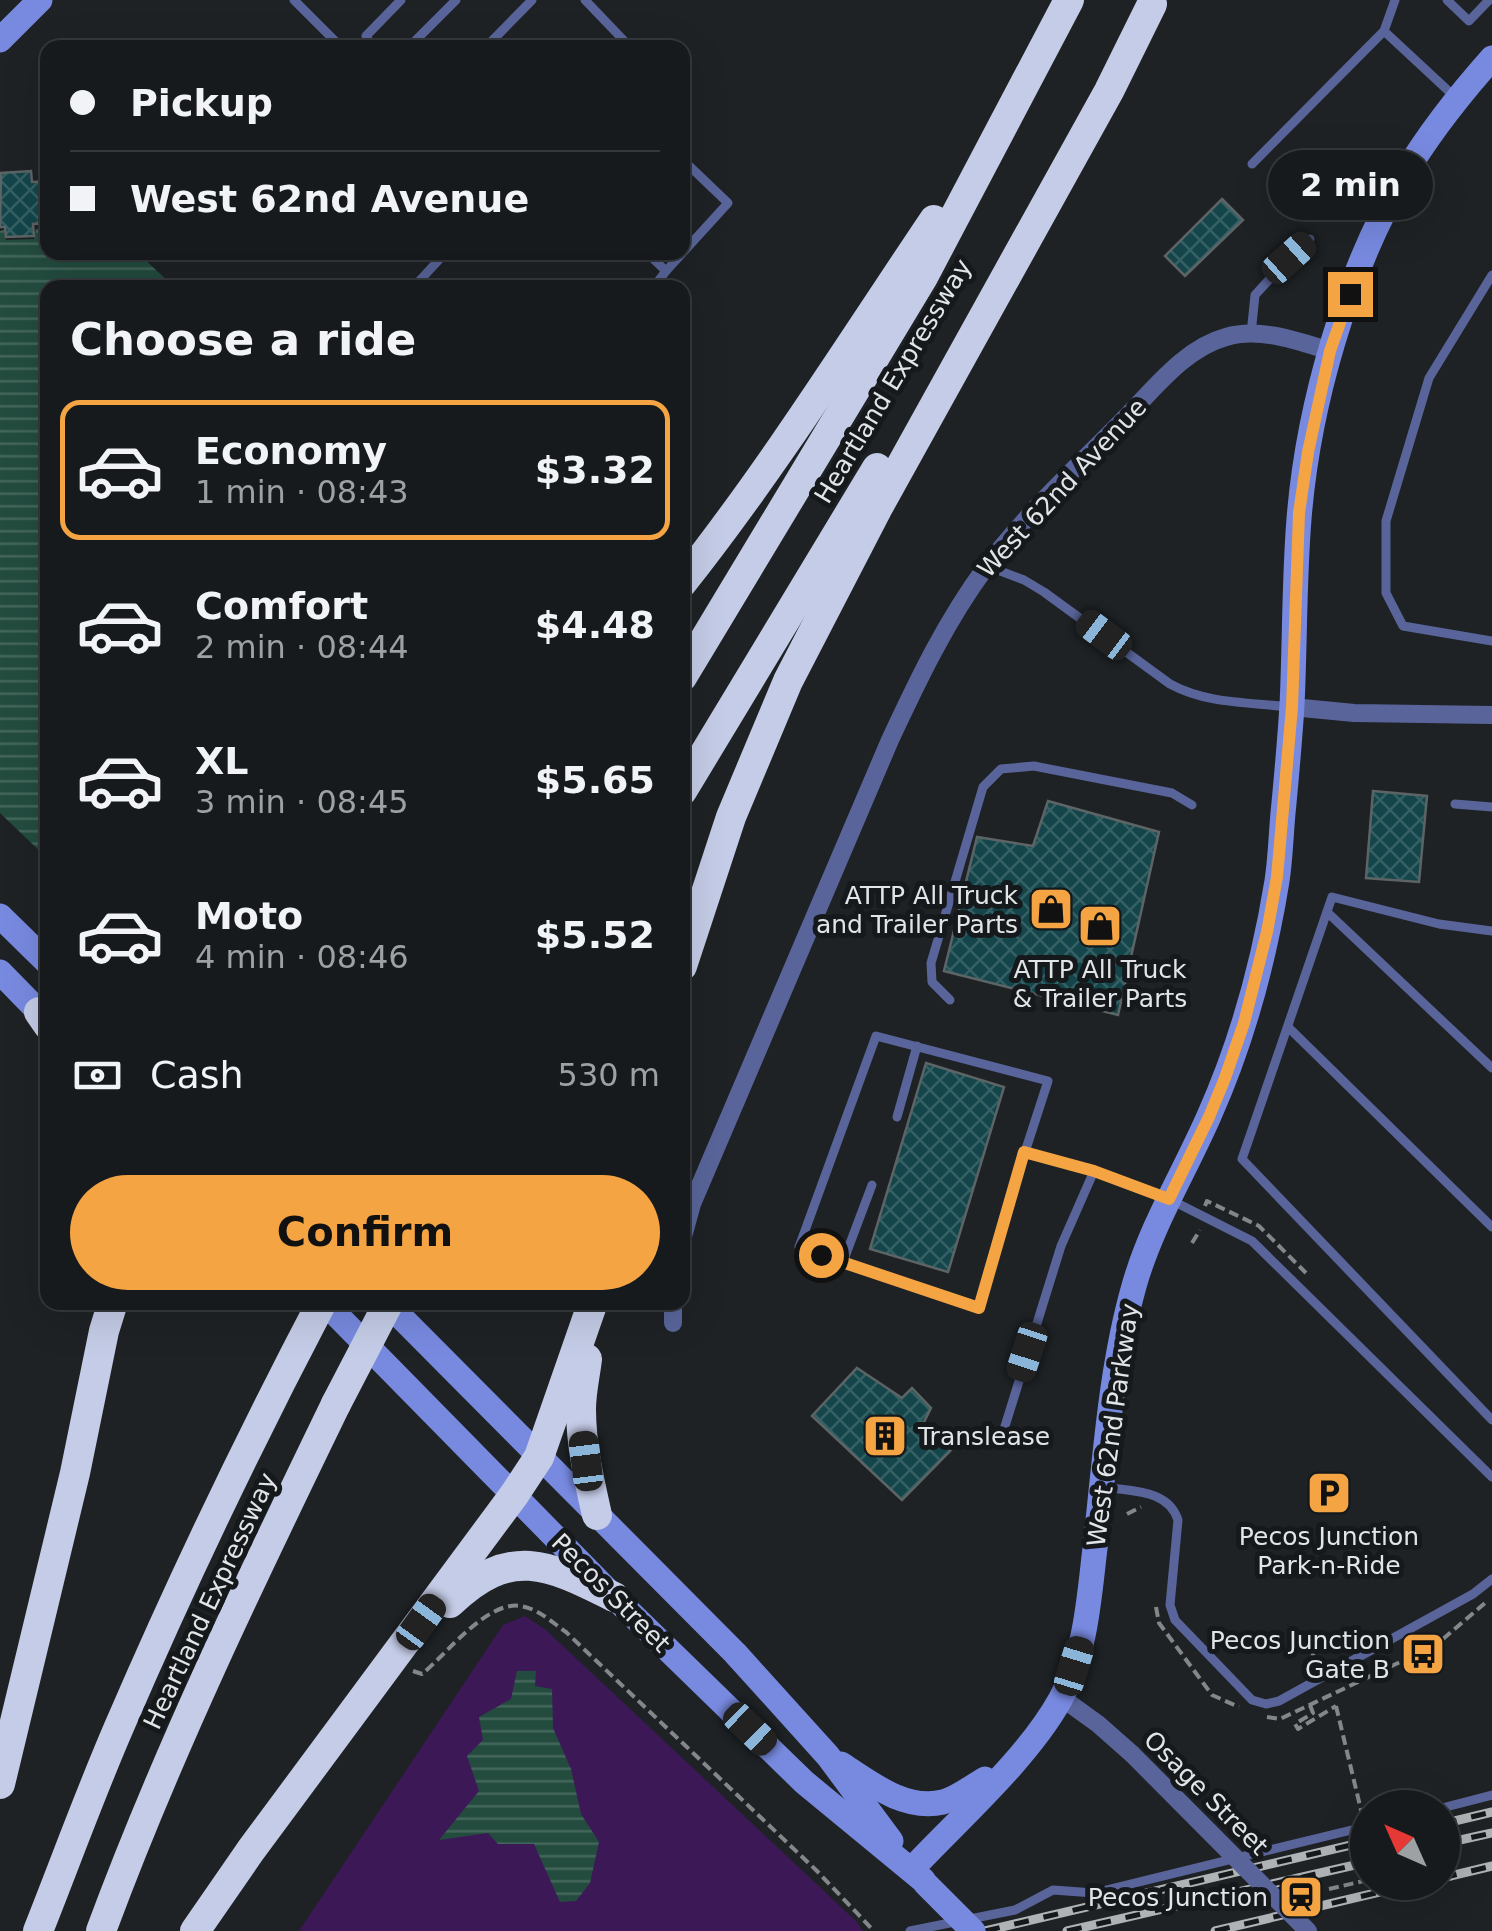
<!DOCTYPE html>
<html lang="en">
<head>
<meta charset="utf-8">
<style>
  :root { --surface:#161a1c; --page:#232729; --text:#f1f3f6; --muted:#9ea1a3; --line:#35383b; --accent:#f4a443 }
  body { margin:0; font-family:"DejaVu Sans",sans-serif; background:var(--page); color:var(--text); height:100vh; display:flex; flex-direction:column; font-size:38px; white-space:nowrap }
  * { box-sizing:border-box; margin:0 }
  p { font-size:32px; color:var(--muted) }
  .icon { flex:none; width:55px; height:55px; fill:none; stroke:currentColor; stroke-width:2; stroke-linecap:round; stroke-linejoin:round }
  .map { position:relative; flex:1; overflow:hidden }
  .details { position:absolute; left:40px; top:280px; width:650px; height:1030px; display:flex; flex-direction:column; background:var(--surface); border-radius:20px; box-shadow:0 10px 40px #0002,0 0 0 2px var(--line) }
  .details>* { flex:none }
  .hud { position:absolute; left:40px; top:40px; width:650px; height:220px; border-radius:20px; box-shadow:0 10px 40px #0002,0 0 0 2px var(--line); display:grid; align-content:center; height:220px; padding:0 30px; background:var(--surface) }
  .needle { width:65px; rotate:315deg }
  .tools { position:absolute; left:1350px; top:1790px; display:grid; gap:20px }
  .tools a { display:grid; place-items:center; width:110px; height:110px; border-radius:50%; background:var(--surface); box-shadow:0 10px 40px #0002,0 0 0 2px var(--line); font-size:50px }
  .end { position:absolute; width:45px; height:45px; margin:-22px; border:12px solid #f4a443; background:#111; box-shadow:0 0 0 5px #111 }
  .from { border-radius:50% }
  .bubble { position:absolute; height:70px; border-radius:35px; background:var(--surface); box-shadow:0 10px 40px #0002,0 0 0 2px var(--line); font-size:32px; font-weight:700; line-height:70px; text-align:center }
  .car { position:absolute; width:30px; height:60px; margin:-30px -15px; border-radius:12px; box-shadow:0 0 8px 2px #0007; background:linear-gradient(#222 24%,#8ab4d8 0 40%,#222 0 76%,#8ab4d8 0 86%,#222 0) }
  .hud b { display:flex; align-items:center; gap:35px; height:95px; font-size:38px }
  .hud b+b { border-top:2px solid var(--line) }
  .hud i { width:25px; height:25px; background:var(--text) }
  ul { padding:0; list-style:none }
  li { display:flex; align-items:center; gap:30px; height:140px; margin:0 20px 15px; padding:0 10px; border:5px solid transparent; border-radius:20px }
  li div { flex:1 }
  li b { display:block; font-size:38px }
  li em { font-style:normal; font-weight:700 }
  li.on { border-color:var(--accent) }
  li>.icon { width:90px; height:90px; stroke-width:1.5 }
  h2 { padding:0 30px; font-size:45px; line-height:120px }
  .pay { display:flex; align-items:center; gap:25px; height:110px; padding:0 30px; font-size:38px }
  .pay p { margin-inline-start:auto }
  .button { display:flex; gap:20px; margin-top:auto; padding:20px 30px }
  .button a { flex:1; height:115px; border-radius:60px; background:var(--accent); color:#111; font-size:40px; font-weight:700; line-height:115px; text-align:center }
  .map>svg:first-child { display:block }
  .grass { fill:#3c1857 }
  .water { fill:url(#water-rules) }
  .building { fill:url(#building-cross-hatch); stroke:#5d6465; stroke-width:2.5 }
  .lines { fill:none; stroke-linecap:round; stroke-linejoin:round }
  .path { stroke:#84878a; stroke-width:4; stroke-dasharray:10 5; stroke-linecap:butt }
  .lane { stroke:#59659a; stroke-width:9 }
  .street { stroke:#59659a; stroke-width:18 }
  .secondary { stroke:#788ae0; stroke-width:25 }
  .highway { stroke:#c5cce7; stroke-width:30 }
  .rail-casing { stroke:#b0b3b5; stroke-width:9 }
  .rail { stroke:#15191c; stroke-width:5; stroke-dasharray:15; stroke-linecap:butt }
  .path-bridge { stroke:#84878a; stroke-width:4; stroke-dasharray:10 5; stroke-linecap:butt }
  .street-bridge { stroke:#59659a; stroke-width:18 }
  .secondary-bridge { stroke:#788ae0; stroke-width:25 }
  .highway-bridge { stroke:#c5cce7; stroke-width:30 }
  .route { stroke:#f4a443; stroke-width:12 }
  .labels { text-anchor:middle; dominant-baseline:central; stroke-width:10; stroke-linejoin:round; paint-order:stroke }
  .street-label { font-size:25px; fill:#e2e5e7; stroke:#15191c }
  .poi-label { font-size:25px; fill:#e2e5e7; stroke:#15191c; text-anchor:end }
</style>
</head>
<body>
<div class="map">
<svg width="1492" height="1931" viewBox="0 0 1492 1931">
  <defs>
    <pattern id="water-rules" width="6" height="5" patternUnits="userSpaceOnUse" patternTransform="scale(2.5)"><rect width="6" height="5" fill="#234c3f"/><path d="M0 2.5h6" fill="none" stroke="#43665b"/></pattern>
    <pattern id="building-cross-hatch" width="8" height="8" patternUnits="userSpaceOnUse" patternTransform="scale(2.5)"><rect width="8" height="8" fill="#13454a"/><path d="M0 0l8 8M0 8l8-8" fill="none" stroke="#356064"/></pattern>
  </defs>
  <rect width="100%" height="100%" fill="#1e2225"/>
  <polygon class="grass" points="525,1616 546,1630 856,1921 863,1931 299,1931 503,1625"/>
  <g class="water">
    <polygon points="47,228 48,252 138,253 174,287 48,288 47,858 0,813 0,231 4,230 6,240 34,239 36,229"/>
    <polygon points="517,1671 536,1671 535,1686 552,1689 553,1728 571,1769 581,1814 599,1842 590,1883 576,1901 560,1902 534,1844 498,1844 488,1833 439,1840 479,1791 467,1756 483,1740 479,1717 511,1699"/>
  </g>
  <g class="building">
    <polygon points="31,171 32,182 48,181 48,223 33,224 34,236 6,237 5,227 0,227 1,173"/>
    <polygon points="1222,199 1243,220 1185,276 1165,256"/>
    <polygon points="1373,791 1427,796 1419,882 1366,878"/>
    <polygon points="1048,801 1159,832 1118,1015 944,971 977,837 1033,846"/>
    <polygon points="926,1063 1004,1087 948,1272 870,1249"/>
    <polygon points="857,1368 902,1398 912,1388 931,1408 924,1422 951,1450 902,1500 812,1416"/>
  </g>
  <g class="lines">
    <g class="path">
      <polyline points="1205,1206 1207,1201 1259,1226 1306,1273"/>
      <polyline points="1192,1243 1200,1230"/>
      <polyline points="1127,1514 1141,1507"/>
      <polyline points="1156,1607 1159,1623 1212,1695 1239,1707"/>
      <polyline points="1312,1652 1317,1663"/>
      <path d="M413 1671 422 1674C448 1653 490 1596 525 1607 541 1611 553 1623 566 1632L817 1871 874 1931"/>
      <polyline points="1310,1705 1313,1713 1295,1724 1298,1729 1336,1706"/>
      <polyline points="1267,1717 1280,1719 1436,1645 1485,1603"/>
      <polyline points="1329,1889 1368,1880"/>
    </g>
    <g class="lane">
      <polyline points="294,0 342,48"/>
      <polyline points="585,0 631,48"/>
      <polyline points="1395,0 1384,31 1455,97"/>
      <polyline points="1447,0 1469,21 1489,0"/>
      <polyline points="373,48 366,36 401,0"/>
      <polyline points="408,48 456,0"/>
      <polyline points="485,48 532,0"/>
      <polyline points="1252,164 1384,31"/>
      <polyline points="646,252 666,271 653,288"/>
      <polyline points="666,271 728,203 682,159"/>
      <polyline points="1492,275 1429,378 1386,521 1386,593 1403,626 1492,641"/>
      <polyline points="413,288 446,252"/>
      <polyline points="1251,334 1255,295 1289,258 1310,239"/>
      <path d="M987 566 1024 580 1044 592 1170 684C1207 704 1247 702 1289 707"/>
      <polyline points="1455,804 1492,807"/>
      <polyline points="1327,912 1492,1068"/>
      <polyline points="1492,931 1439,924 1332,897 1242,1159 1492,1420"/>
      <polyline points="950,1000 932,982 931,963 983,787 1001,769 1034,766 1172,793 1192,805"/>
      <polyline points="1288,1027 1492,1227"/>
      <polyline points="897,1117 917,1046"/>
      <polyline points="1025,1152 979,1308 799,1247 876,1036 1048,1081 1025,1152 1094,1171 1169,1199 1252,1241 1492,1477"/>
      <polyline points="843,1262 872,1185"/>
      <polyline points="1001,1439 1061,1246 1094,1171"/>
      <path d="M1105 1487C1132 1492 1168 1489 1178 1520L1170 1605 1175 1620 1252 1700 1266 1704 1279 1701 1473 1594 1492 1579"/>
      <polyline points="1442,1808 1492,1795"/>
      <polyline points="910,1931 1015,1910 1053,1890 1094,1893 1368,1826"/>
    </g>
    <g class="street">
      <polyline points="1292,707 1354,713 1492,715"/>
      <path d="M682 1240 692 1204 890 740C918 680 946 621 986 567 1027 513 1078 466 1126 417 1154 389 1185 348 1226 337 1260 327 1297 341 1330 351"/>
      <polyline points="673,1323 673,1302"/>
      <polyline points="1062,1698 1098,1724 1132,1754"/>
    </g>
    <g class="secondary">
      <polyline points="0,40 40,0"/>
      <polyline points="0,916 48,963"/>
      <polyline points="0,972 48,1021"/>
      <polyline points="324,1302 614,1597 804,1782 923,1880"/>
      <polyline points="386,1302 735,1653 828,1756 891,1841"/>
      <path d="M841 1764C870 1783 905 1811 943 1802 958 1798 971 1787 985 1779"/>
      <path d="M912 1869C960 1818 1027 1759 1060 1700 1086 1654 1089 1598 1095 1548 1105 1461 1110 1370 1134 1286 1151 1226 1184 1173 1209 1116 1242 1042 1264 961 1277 881 1281 855 1281 829 1284 803 1287 771 1290 738 1292 705 1295 643 1294 581 1299 519 1308 406 1346 273 1404 175 1429 133 1460 94 1492 58"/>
    </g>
    <g class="highway">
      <path d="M682 583C773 468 852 342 934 220"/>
      <polyline points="682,677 923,277 1069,0"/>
      <polyline points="682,791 877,468"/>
      <polyline points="682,966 731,817 788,681 877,509 1109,91 1152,4"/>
      <polyline points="39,1012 48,1025"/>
      <path d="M587 1359C585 1376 581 1392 581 1409 581 1445 589 1480 597 1515"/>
      <path d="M450 1603C510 1545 548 1564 614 1597"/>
      <polyline points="0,1784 75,1473 104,1331 113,1302"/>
      <path d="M38 1931C65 1863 90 1794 119 1727 181 1583 249 1441 322 1302"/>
      <path d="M101 1931C168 1750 252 1577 336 1404"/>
      <polyline points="195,1931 251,1850 514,1495 539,1457 593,1302"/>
    </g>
    <defs>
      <g id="rail">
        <polyline points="1442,1824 1492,1812"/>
        <polyline points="1442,1844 1492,1833"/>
        <polyline points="1442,1878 1492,1866"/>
        <polyline points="985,1931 1368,1841"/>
        <polyline points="1067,1931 1368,1862"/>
        <polyline points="1215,1931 1422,1882"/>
      </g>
    </defs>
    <use href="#rail" class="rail-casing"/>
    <use href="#rail" class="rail"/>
    <polyline class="path-bridge" points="1336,1706 1368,1839"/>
    <polyline class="street-bridge" points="1132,1754 1308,1931"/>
    <polyline class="secondary-bridge" points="926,1884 973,1931"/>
    <polyline class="highway-bridge" points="336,1404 389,1302"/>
  </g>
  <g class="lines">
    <polyline class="route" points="821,1255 979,1308 1024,1152 1094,1171 1169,1199 1209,1117 1225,1078 1244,1023 1267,932 1277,877 1292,707 1299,513 1308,452 1330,351 1350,294"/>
  </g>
  <defs>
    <symbol id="shop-square" viewBox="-11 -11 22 22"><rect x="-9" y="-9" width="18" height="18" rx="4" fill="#f4a443" stroke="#15191c"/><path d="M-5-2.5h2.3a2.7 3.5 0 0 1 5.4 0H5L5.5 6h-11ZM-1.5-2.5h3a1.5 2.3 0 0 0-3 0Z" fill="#111"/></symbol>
    <symbol id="building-square" viewBox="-11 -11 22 22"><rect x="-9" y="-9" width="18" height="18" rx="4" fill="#f4a443" stroke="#15191c"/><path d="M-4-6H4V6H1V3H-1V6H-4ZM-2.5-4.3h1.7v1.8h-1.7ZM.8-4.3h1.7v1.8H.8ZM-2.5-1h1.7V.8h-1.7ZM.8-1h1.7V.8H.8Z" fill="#111"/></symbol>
    <symbol id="parking-square" viewBox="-11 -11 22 22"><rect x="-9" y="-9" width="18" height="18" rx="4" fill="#f4a443" stroke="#15191c"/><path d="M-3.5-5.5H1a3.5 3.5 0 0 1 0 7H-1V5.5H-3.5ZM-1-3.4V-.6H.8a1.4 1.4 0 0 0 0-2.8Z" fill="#111"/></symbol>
    <symbol id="bus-square" viewBox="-11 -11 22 22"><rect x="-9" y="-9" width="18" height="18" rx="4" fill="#f4a443" stroke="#15191c"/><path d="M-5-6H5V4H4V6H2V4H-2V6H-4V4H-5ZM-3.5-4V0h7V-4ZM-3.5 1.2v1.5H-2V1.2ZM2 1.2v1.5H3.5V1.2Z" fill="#111"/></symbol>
    <symbol id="station-square" viewBox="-11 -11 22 22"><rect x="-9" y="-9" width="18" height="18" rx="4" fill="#f4a443" stroke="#15191c"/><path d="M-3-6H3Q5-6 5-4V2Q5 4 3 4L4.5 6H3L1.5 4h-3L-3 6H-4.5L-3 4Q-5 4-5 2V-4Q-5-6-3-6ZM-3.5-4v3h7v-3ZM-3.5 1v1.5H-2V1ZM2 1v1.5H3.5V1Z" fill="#111"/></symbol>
  </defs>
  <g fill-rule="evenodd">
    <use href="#shop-square" x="1026" y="884" width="50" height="50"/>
    <use href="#shop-square" x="1075" y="901" width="50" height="50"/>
    <use href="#building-square" x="860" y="1411" width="50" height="50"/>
    <use href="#parking-square" x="1304" y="1468" width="50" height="50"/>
    <use href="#bus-square" x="1398" y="1629" width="50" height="50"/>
    <use href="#station-square" x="1276" y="1872" width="50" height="50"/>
  </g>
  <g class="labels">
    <g class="street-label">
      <text transform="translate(893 381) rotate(-59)">Heartland Expressway</text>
      <text transform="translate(1062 488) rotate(-47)">West 62nd Avenue</text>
      <text transform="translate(1113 1425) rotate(-82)">West 62nd Parkway</text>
      <text transform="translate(611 1593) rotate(45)">Pecos Street</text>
      <text transform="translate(210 1601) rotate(-65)">Heartland Expressway</text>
      <text transform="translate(1206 1793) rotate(45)">Osage Street</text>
    </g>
    <g class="poi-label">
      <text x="1018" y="895">ATTP All Truck<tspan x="1018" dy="29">and Trailer Parts</tspan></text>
      <text x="1100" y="969" text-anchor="middle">ATTP All Truck<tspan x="1100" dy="29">&amp; Trailer Parts</tspan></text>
      <text x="918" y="1436" text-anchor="start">Translease</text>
      <text x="1329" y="1536" text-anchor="middle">Pecos Junction<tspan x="1329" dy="29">Park-n-Ride</tspan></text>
      <text x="1390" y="1640">Pecos Junction<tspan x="1390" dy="29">Gate B</tspan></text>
      <text x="1268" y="1897">Pecos Junction</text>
    </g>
  </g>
</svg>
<div class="tools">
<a><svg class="needle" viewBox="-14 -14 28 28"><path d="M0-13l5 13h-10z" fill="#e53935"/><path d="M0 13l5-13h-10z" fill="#9ea1a3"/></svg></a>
</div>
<i class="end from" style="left:821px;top:1255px"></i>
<i class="end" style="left:1350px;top:294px"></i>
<div class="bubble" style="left:1268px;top:150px;width:165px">2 min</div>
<i class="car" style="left:1289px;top:258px;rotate:48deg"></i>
<i class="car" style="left:1104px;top:635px;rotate:307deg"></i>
<i class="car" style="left:1027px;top:1352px;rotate:198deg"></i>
<i class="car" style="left:586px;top:1461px;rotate:353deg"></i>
<i class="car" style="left:421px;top:1622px;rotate:36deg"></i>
<i class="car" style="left:1074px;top:1666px;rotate:17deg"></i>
<i class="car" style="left:750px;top:1729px;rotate:134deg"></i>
<div class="hud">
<b><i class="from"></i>Pickup</b>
<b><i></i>West 62nd Avenue</b>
</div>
<section class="details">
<h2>Choose a ride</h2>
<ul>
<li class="on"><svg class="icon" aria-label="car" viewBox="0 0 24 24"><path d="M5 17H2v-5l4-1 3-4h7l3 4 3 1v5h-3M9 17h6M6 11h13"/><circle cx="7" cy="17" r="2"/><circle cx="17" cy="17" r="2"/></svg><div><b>Economy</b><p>1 min · 08:43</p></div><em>$3.32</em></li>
<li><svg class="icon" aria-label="car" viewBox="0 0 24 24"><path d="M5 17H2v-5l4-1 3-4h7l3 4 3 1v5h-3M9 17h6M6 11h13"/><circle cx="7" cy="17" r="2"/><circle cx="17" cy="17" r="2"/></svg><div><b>Comfort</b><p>2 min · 08:44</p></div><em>$4.48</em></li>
<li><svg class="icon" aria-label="car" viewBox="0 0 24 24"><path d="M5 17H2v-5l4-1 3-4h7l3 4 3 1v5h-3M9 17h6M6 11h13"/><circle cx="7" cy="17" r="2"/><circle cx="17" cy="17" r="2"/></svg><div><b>XL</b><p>3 min · 08:45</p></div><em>$5.65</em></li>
<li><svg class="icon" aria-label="car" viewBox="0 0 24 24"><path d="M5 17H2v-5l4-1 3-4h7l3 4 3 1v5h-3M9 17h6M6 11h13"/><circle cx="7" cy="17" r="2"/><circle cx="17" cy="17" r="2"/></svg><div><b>Moto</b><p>4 min · 08:46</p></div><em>$5.52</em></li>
</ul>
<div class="pay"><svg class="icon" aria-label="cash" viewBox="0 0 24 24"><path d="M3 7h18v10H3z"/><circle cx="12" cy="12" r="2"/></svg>Cash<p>530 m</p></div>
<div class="button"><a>Confirm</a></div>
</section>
</div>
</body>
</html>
